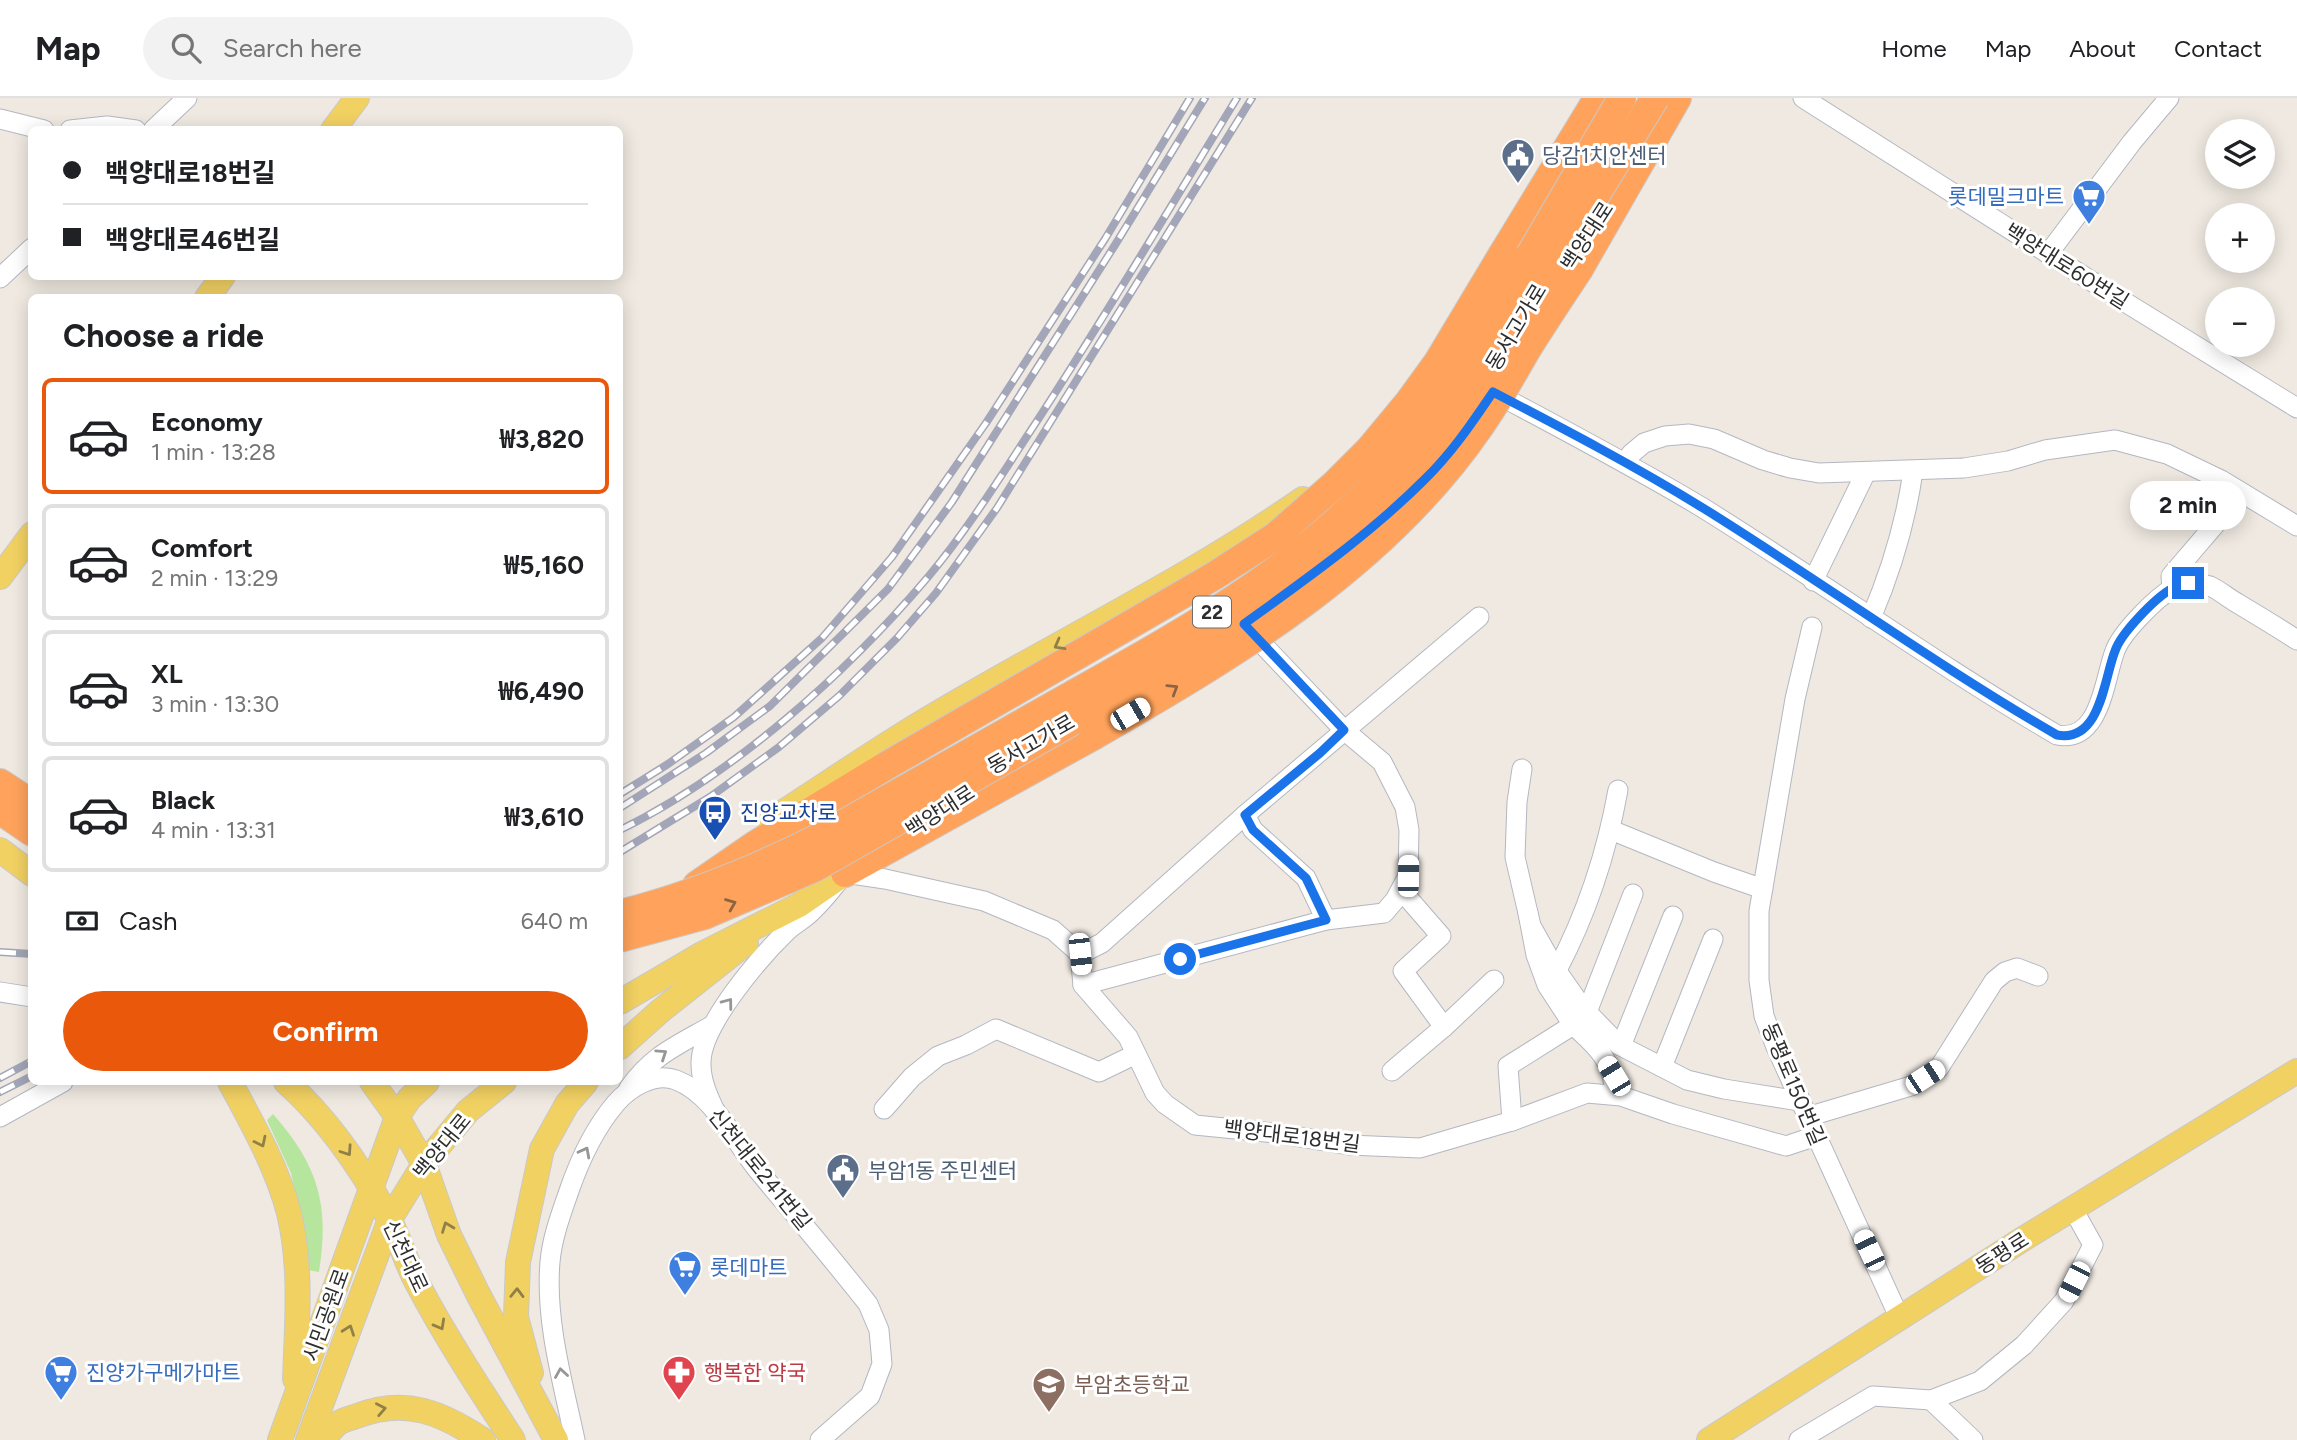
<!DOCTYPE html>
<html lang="en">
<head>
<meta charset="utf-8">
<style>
  :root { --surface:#fff; --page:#f2f2f2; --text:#202124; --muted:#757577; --line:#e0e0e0; --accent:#ea580c }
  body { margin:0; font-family:Figtree,"Noto Sans KR",sans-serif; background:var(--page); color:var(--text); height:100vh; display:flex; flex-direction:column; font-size:26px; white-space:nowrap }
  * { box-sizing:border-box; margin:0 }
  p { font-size:23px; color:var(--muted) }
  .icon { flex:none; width:38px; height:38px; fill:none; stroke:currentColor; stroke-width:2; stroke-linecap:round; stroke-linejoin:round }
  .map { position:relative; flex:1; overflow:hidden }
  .panel { position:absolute; left:28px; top:196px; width:595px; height:791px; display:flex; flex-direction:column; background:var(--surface); border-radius:10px; box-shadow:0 4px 18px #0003 }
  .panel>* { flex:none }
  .guide { position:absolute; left:28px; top:28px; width:595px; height:154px; border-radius:10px; box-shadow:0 4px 18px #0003; display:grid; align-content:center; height:154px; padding:0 35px; background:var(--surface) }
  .buttons { position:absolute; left:2205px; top:21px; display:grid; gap:14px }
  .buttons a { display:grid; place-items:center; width:70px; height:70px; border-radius:50%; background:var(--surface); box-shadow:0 4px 18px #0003; font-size:35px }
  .end { position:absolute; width:32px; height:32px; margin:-16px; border:9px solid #1a73e8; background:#fff; box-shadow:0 0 0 4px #fff }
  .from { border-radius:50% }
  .bubble { position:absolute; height:49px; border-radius:24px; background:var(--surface); box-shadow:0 4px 18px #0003; font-size:23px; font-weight:700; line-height:49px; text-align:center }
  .car { position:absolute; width:21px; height:42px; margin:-21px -10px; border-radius:9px; box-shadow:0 0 5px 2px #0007; background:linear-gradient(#fff 24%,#345 0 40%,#fff 0 76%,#345 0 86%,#fff 0) }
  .guide b { display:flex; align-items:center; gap:24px; height:66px; font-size:26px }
  .guide b+b { border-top:2px solid var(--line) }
  .guide i { width:18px; height:18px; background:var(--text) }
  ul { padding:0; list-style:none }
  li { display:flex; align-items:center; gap:21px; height:116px; margin:0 14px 10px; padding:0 21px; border:4px solid var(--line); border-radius:10px }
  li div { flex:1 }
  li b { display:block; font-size:26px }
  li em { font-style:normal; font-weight:700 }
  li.on { border-color:var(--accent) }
  li>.icon { width:63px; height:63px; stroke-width:1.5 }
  h2 { padding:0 35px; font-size:32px; line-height:84px }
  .pay { display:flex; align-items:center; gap:18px; height:77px; padding:0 35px; font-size:26px }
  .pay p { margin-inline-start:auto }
  .action { display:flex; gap:14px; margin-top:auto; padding:14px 35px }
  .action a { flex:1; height:80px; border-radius:42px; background:var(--accent); color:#fff; font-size:28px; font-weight:700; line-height:80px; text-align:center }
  header { display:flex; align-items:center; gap:42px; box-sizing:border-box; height:98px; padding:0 35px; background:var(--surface); border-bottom:2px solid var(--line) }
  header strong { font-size:33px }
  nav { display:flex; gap:38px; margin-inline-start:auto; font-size:24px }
  .search { width:490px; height:63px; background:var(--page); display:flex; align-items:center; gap:18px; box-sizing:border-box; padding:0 24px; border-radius:38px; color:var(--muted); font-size:26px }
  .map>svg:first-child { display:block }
  .green { fill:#b6e59e }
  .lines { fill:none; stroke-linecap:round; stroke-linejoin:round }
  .minor-casing { stroke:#b4b7c1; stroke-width:21 }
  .major-casing { stroke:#c9c9c9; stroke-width:26 }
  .highway-casing { stroke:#c9c9c9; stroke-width:30 }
  .minor { stroke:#fff; stroke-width:19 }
  .major { stroke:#f2d163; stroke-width:24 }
  .highway { stroke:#ffa35c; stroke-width:28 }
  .rail-casing { stroke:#a3a6b8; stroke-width:8 }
  .rail { stroke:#fff; stroke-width:5; stroke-dasharray:16; stroke-linecap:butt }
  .highway-bridge-casing { stroke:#c9c9c9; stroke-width:30; stroke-linecap:butt }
  .highway-bridge { stroke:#ffa35c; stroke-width:28 }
  .oneway { stroke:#908048 }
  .oneway2 { stroke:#8c6343 }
  .oneway3 { stroke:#969696 }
  .route { stroke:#1a73e8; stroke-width:9 }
  .labels { text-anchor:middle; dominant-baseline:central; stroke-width:6; stroke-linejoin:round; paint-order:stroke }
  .shield { fill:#fff; stroke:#6d6d6d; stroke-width:2 }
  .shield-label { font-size:19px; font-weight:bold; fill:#2e2e2e }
  .service-label { font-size:21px; fill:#4e5e75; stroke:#fff; text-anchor:start }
  .shop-label { font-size:21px; fill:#366cbe; stroke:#fff; text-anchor:start }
  .street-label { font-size:21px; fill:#2e2e2e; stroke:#fff }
  .transit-label { font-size:21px; fill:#164399; stroke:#fff; text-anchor:start }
  .health-label { font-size:21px; fill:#be3a42; stroke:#fff; text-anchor:start }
  .education-label { font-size:21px; fill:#785e54; stroke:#fff; text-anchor:start }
</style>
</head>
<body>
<header>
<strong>Map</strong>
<div class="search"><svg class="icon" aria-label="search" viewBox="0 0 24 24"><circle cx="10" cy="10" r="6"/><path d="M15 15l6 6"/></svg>Search here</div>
<nav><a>Home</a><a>Map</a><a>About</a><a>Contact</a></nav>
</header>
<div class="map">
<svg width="2297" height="1342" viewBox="0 0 2297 1342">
  <rect width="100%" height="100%" fill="#efe9e1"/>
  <path class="green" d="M273 1016C318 1067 330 1107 319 1174L308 1172 307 1147 291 1075 267 1022Z"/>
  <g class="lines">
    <defs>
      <g id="minor">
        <polyline points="1803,0 2115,198 2297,310"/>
        <polyline points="0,21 44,32"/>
        <polyline points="70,32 107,28 136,32"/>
        <polyline points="153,32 187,0"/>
        <polyline points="2048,156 2132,44 2169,0"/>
        <polyline points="0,180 32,150"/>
        <path d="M1493 294C1564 332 1635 369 1703 410 1822 484 1936 566 2057 637 2101 645 2104 581 2115 553 2121 535 2156 500 2173 490 2183 485 2198 484 2210 488 2219 492 2228 500 2237 505 2257 517 2277 529 2297 542"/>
        <polyline points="1625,365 1631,356 1644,345 1665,338 1689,336 1714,341 1763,362 1790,370 1819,375 1964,370 2008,363 2045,352 2115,342 2167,356 2221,382 2297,428"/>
        <polyline points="1813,483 1866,374"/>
        <polyline points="2172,491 2171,478 2242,395"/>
        <path d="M1871 520C1891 473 1906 423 1913 373"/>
        <polyline points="1812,529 1795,601 1759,813 1759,882 1764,918 1776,949 1900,1221"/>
        <polyline points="1522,671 1517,704 1515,759 1531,828 1554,869 1582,909 1619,947 1687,982 1724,991 1800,1003"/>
        <polyline points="1611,732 1714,774 1763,791"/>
        <polyline points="1401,792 1441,838 1403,873 1444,929 1494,882"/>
        <polyline points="1326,822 1306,780 1253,732 1245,717 1479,519"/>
        <polyline points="1080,856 1102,845 1245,717"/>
        <path d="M1557 872C1586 817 1607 753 1618 692"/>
        <polyline points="1083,887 1326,822 1384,815 1395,802 1408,778 1409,732 1405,709 1382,664 1344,632 1248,531"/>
        <polyline points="0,894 32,899"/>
        <polyline points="1587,914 1633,796"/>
        <path d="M1573 927C1597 948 1614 964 1615 997"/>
        <polyline points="1621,948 1673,818"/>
        <polyline points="1662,969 1713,841"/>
        <polyline points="1392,973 1444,929"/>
        <path d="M629 990C653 957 676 948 711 928"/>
        <polyline points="884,1011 912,979 938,958 966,947 996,931 1099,974 1136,956"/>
        <path d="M715 1013C708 998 701 983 701 966 700 928 760 859 788 832 796 825 806 820 813 812 825 801 835 787 845 775L885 781 984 803 1053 832 1080 856 1083 887 1128 939 1155 995 1165 1006 1195 1027 1275 1035 1349 1047 1420 1050 1512 1023 1508 968 1573 927 1547 887 1536 857 1528 815"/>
        <polyline points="0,1019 63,984"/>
        <polyline points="1807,1019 1911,988 1939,970 1994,883 2005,874 2017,870 2038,878"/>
        <polyline points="1512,1023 1587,995 1621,998 1673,1016 1786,1048 1816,1038"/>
        <polyline points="1931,1302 1973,1342"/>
        <path d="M575 1342C563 1285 545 1223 550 1164 552 1140 561 1116 569 1093 580 1061 594 1031 616 1005 630 989 655 974 676 982 713 996 734 1043 757 1071 794 1116 832 1160 868 1206L879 1232 882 1266 870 1298 820 1342"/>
        <polyline points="1799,1342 1873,1298 1931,1302 1980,1283 2024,1247 2064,1203 2093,1147 2073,1111"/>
      </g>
      <g id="major">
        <polyline points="333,32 357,0"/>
        <polyline points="207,200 223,178"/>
        <polyline points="0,479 32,436"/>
        <path d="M771 722C816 693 860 663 905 635 1036 554 1176 489 1303 401"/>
        <polyline points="0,752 32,776"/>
        <polyline points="620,904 702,856 799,807 860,765"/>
        <polyline points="620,949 659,914 746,845"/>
        <path d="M230 984C252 1025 277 1069 289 1115 302 1169 297 1226 295 1281"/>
        <path d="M286 984C329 1022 361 1070 388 1119 399 1139 405 1162 416 1183 445 1238 479 1290 513 1342"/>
        <polyline points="372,984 397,1019 424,1066 449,1137 478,1196 556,1342"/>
        <polyline points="531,1275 516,1219 518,1164 542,1051 567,1006 586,984"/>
        <polyline points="280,1342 397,1019 409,1001 427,984"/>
        <polyline points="308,1342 390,1121 424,1066 468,1013 504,984"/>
        <path d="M323 1342C327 1337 332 1330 337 1326 342 1322 351 1320 357 1318 406 1299 442 1315 483 1342"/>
        <polyline points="1709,1342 2023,1141 2297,973"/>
      </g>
      <g id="highway">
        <polyline points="1504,154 1598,0"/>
        <polyline points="1579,171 1677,0"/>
        <polyline points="0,685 32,706"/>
        <polyline points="0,712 32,734"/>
        <polyline points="845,775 1093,638"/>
        <polyline points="697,787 755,747 884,669"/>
      </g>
    </defs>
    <use href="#minor" class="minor-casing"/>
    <use href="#major" class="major-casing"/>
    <use href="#highway" class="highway-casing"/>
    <use href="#minor" class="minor"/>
    <use href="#major" class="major"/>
    <use href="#highway" class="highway"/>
    <defs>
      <g id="rail">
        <polyline points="620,696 668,666 734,619 822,540 892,459 986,325 1105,141 1190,0"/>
        <polyline points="620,710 706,655 770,608 888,491 952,404 1115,147 1205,0"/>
        <path d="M620 732C734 676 846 576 928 479 969 430 1002 376 1037 323 1106 217 1171 108 1237 0"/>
        <polyline points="620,754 710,699 779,649 839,598 897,540 936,495 997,410 1252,0"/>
        <polyline points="0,854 32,856"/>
        <polyline points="0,980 32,963"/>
        <polyline points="0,994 32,978"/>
      </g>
    </defs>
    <use href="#rail" class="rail-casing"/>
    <use href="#rail" class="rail"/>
    <defs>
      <g id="highway-bridge">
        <path d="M1093 638C1236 556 1385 467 1480 328 1497 304 1512 277 1527 251 1544 224 1562 197 1579 171"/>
        <polyline points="884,669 1214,478 1276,438 1334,387 1370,351 1409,304 1438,264 1504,154"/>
        <path d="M620 816C691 798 757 771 822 738 905 691 989 644 1072 597 1186 533 1312 464 1396 361 1444 303 1482 239 1520 174 1554 116 1588 58 1622 0"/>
        <polyline points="620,840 705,817 814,770 1217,541 1315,471 1416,378 1464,313 1655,0"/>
      </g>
    </defs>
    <use href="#highway-bridge" class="highway-bridge-casing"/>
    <use href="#highway-bridge" class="highway-bridge"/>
  </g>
  <defs><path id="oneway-chevron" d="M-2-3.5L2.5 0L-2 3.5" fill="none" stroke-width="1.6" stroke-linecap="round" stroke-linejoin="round" transform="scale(1.75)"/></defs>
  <g class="oneway">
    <use href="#oneway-chevron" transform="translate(1059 547) rotate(151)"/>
    <use href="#oneway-chevron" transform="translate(261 1044) rotate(64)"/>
    <use href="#oneway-chevron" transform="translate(347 1053) rotate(56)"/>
    <use href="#oneway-chevron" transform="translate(447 1129) rotate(-111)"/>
    <use href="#oneway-chevron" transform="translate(517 1195) rotate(-89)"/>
    <use href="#oneway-chevron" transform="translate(440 1227) rotate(61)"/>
    <use href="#oneway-chevron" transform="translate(349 1232) rotate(-70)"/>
    <use href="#oneway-chevron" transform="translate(381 1311) rotate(-11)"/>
  </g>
  <g class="oneway2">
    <use href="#oneway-chevron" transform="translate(1173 591) rotate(-32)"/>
    <use href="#oneway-chevron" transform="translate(731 806) rotate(-22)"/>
  </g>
  <g class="oneway3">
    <use href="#oneway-chevron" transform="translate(728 905) rotate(-53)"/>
    <use href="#oneway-chevron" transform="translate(662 956) rotate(-34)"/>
    <use href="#oneway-chevron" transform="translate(585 1054) rotate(-62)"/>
    <use href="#oneway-chevron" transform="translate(561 1275) rotate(-99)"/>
  </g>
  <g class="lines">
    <path class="route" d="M1180 861 1326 822 1306 780 1253 732 1245 717 1320 655 1344 632 1244 526C1306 481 1369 437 1424 382 1451 356 1472 325 1493 294 1564 331 1635 368 1703 410 1822 484 1936 567 2057 637 2101 645 2104 580 2115 553 2121 535 2156 499 2173 490 2178 488 2184 487 2188 485"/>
  </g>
  <defs>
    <symbol id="civic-pin" viewBox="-11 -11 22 30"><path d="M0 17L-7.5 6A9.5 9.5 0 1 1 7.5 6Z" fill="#5c6f8a" stroke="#fff"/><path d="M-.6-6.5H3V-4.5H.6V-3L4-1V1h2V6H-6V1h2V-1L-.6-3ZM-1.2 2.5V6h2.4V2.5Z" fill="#fff"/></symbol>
    <symbol id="supermarket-pin" viewBox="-11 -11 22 30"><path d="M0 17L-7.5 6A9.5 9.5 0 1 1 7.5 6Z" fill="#3f7fe0" stroke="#fff"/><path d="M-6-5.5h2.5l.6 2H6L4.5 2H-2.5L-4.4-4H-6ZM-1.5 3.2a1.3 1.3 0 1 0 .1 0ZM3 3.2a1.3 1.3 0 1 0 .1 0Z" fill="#fff"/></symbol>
    <symbol id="bus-pin" viewBox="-11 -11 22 30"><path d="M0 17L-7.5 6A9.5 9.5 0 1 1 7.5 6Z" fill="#1a4fb4" stroke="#fff"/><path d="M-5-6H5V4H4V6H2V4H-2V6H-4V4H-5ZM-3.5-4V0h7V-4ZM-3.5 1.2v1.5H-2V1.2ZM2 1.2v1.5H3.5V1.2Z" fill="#fff"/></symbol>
    <symbol id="pharmacy-pin" viewBox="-11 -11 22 30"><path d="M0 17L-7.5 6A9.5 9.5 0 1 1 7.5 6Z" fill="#e0444e" stroke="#fff"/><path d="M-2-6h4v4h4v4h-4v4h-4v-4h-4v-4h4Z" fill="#fff"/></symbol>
    <symbol id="school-pin" viewBox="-11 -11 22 30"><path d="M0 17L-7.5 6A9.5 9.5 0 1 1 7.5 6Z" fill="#8d6e63" stroke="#fff"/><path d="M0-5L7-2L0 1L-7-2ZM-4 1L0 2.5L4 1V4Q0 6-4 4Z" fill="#fff"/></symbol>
  </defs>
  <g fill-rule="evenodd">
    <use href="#civic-pin" x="1499" y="38" width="38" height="52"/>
    <use href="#supermarket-pin" x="2070" y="79" width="38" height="52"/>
    <use href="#bus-pin" x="696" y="695" width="38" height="52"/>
    <use href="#civic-pin" x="824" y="1053" width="38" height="52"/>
    <use href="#supermarket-pin" x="666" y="1150" width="38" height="52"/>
    <use href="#supermarket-pin" x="42" y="1255" width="38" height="52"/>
    <use href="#pharmacy-pin" x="660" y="1255" width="38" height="52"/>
    <use href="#school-pin" x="1030" y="1267" width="38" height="52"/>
  </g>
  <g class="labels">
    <rect class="shield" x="1193" y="498.5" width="38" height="31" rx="5"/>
    <g class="shield-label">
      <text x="1212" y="514">22</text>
    </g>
    <g class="service-label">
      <text x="1542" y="57">당감1치안센터</text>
      <text x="868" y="1072">부암1동 주민센터</text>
    </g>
    <g class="shop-label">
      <text x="2064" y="98" text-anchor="end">롯데밀크마트</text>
      <text x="710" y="1169">롯데마트</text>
      <text x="86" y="1274">진양가구메가마트</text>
    </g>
    <g class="street-label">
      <text transform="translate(1587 138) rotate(-57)">백양대로</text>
      <text transform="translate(2067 168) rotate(32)">백양대로60번길</text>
      <text transform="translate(1516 229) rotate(-59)">동서고가로</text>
      <text transform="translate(1031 646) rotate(-30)">동서고가로</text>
      <text transform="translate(940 713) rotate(-33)">백양대로</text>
      <text transform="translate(1794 986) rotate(67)">동평로150번길</text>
      <text transform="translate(1292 1038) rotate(7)">백양대로18번길</text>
      <text transform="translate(442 1048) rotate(-51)">백양대로</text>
      <text transform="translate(760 1071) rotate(51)">신천대로241번길</text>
      <text transform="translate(2002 1155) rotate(-33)">동평로</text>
      <text transform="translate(406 1158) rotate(65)">신천대로</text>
      <text transform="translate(326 1217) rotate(-70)">시민공원로</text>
    </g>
    <g class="transit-label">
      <text x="740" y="714">진양교차로</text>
    </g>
    <g class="health-label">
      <text x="704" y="1274">행복한 약국</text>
    </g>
    <g class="education-label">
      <text x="1074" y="1286">부암초등학교</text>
    </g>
  </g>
</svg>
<div class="buttons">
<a><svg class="icon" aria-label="layers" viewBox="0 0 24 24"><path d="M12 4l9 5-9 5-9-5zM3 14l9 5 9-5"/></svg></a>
<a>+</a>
<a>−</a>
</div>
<i class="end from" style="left:1180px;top:861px"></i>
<i class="end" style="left:2188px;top:485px"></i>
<div class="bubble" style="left:2130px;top:383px;width:116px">2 min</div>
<i class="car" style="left:1130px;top:616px;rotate:60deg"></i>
<i class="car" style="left:1408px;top:778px;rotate:1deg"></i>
<i class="car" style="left:1080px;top:856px;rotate:174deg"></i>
<i class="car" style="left:1614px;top:978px;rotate:329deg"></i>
<i class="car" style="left:1925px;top:979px;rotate:57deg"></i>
<i class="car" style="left:1869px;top:1152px;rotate:335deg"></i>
<i class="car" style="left:2074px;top:1184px;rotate:207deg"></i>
<div class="guide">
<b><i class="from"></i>백양대로18번길</b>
<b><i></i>백양대로46번길</b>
</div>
<section class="panel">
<h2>Choose a ride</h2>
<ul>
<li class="on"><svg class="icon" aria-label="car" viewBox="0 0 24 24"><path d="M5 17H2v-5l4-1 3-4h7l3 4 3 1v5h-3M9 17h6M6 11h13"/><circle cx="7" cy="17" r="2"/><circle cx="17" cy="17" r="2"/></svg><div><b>Economy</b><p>1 min · 13:28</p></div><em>₩3,820</em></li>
<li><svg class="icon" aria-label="car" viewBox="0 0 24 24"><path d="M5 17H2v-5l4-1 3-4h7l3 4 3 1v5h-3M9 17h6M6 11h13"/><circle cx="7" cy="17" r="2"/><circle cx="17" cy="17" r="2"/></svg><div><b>Comfort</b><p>2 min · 13:29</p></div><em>₩5,160</em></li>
<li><svg class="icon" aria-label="car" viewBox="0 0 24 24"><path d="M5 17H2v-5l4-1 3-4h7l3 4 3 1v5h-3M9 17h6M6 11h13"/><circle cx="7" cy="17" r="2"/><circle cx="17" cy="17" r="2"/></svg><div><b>XL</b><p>3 min · 13:30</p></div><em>₩6,490</em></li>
<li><svg class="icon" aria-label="car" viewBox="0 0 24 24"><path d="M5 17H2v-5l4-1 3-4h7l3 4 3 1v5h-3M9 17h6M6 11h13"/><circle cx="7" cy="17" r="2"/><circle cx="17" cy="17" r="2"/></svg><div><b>Black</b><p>4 min · 13:31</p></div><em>₩3,610</em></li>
</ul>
<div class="pay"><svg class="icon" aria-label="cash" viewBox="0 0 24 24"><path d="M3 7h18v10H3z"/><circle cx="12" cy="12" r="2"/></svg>Cash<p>640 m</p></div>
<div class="action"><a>Confirm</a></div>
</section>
</div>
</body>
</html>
